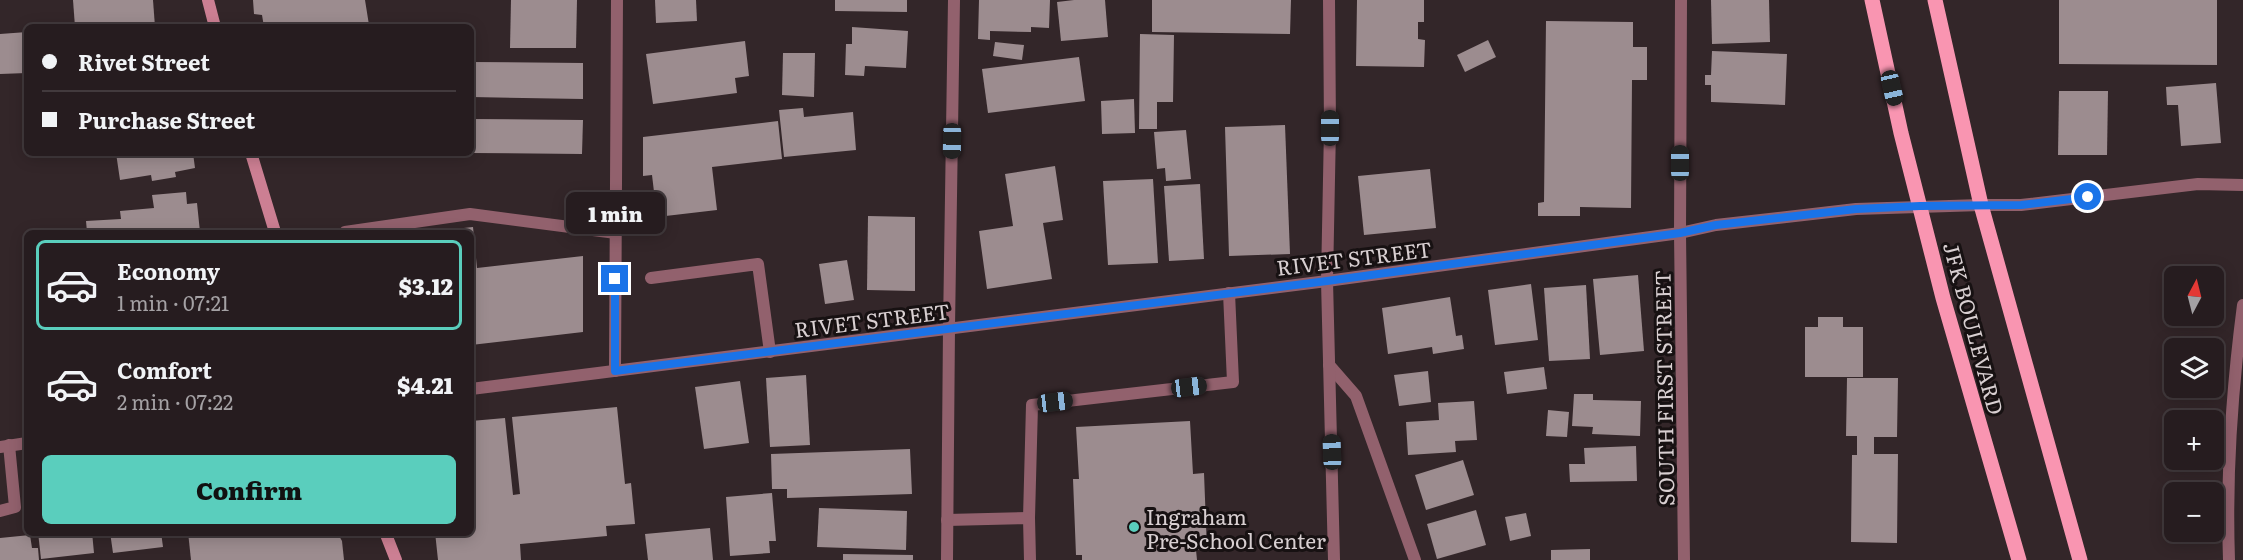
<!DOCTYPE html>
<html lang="en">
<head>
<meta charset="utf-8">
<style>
  :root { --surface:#261c1f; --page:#2e2528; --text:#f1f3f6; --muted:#a4a1a4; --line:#423a3d; --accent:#5acebd }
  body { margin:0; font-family:Literata,serif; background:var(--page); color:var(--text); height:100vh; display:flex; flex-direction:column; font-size:22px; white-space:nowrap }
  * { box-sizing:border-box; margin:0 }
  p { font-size:20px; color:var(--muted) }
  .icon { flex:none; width:33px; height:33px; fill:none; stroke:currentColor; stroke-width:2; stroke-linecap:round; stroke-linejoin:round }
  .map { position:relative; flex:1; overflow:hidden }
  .side { position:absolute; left:24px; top:230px; width:450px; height:306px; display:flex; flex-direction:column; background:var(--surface); border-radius:9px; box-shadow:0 3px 15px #0003,0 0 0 2px var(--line) }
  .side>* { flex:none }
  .banner { position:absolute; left:24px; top:24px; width:450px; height:132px; border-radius:9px; box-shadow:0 3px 15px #0003,0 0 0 2px var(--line); display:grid; align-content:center; height:132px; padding:0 18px; background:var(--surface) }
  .needle { width:39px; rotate:7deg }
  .buttons { position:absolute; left:2164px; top:266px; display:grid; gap:12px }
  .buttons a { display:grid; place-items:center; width:60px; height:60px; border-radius:9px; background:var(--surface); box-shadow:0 3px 15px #0003,0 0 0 2px var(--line); font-size:30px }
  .end { position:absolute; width:27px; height:27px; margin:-14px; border:8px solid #1a73e8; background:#fff; box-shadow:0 0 0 3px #fff }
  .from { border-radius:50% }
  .bubble { position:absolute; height:42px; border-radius:9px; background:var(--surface); box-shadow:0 3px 15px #0003,0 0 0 2px var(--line); font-size:20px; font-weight:800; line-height:42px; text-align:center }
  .car { position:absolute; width:18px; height:36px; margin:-18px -9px; border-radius:8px; box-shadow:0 0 4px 2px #0007; background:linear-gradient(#222 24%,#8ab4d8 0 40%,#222 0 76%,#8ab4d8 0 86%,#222 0) }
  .banner b { display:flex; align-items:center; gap:21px; height:57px; font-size:22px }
  .banner b+b { border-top:2px solid var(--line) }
  .banner i { width:15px; height:15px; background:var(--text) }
  ul { padding:10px 0 0; list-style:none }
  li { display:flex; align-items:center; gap:18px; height:90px; margin:0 12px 9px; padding:0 6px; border:3px solid transparent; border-radius:9px }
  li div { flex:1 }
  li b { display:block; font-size:22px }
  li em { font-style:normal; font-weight:800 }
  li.active { border-color:var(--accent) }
  li>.icon { width:54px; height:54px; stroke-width:1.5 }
  .action { display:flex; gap:12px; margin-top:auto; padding:12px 18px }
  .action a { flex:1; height:69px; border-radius:9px; background:var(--accent); color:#111; font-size:24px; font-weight:800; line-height:69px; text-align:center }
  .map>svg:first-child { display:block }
  .building { fill:#9c8c8f }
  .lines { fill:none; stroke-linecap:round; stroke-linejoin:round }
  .service { stroke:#92616d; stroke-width:12 }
  .minor { stroke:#92616d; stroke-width:12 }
  .tertiary { stroke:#92616d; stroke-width:12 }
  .secondary { stroke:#cc7f93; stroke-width:12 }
  .primary { stroke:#f995b1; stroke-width:15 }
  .route { stroke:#1a73e8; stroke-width:8 }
  .poi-dot { fill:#5acebd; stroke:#171112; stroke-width:2 }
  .labels { text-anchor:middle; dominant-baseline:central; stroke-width:6; stroke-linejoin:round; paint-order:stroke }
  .street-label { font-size:21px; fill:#d8cfd1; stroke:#171112 }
  .poi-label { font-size:21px; fill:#d8cfd1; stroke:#171112; text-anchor:start }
</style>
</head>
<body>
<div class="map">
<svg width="2243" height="560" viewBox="0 0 2243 560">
  <rect width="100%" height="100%" fill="#332629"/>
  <g class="building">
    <polygon points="73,0 153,0 155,27 75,27"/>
    <polygon points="253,0 365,0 369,25 353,27 264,27 262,15 254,14"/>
    <polygon points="511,0 577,0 576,48 510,48"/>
    <polygon points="655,0 696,0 697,21 656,23"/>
    <polygon points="835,0 907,0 907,12 835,11"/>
    <polygon points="979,0 1050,0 1049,28 1031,27 1031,32 990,31 990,40 978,39"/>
    <polygon points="1074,0 1105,0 1108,37 1061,41 1057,2"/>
    <polygon points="1152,0 1291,0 1290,34 1152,32"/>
    <polygon points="1357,0 1424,0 1424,22 1418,22 1418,39 1425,40 1424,67 1356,66"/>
    <polygon points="1711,0 1769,0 1770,42 1712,44"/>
    <polygon points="2059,0 2217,0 2217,65 2059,64"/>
    <polygon points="1546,21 1633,22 1633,47 1647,47 1647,80 1632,80 1631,208 1580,207 1580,216 1538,216 1538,203 1544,202"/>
    <polygon points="852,27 908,31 906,68 865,66 864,76 845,75 846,44 852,44"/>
    <polygon points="27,32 27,73 0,74 0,34"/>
    <polygon points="1140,34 1174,35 1173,102 1157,102 1157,129 1139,129"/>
    <polygon points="1488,40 1496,57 1465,72 1457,55"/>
    <polygon points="745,41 749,76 735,78 737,93 653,104 646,54"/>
    <polygon points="995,42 1024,45 1022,60 993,56"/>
    <polygon points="1712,51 1787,54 1785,105 1711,102 1711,85 1705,85 1705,75 1711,75"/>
    <polygon points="783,53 815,53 814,97 782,95"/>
    <polygon points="1079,57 1085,101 988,113 982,69"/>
    <polygon points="471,62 583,63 583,99 471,97"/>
    <polygon points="2216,83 2221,143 2181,146 2178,105 2167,105 2166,87"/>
    <polygon points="2059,91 2108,91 2107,155 2058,155"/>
    <polygon points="1134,99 1135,133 1102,134 1101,101"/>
    <polygon points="803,108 804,117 853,112 856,150 784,157 779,110"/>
    <polygon points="471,119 583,120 582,154 471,153"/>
    <polygon points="778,121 782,159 712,167 717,210 657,217 652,175 643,176 643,137"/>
    <polygon points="1285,125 1290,254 1229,256 1225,127"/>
    <polygon points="1186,130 1191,179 1166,181 1165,168 1157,169 1154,132"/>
    <polygon points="116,153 193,153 195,168 175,172 176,177 152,181 151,175 120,180"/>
    <polygon points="1055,166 1063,220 1043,223 1052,279 987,289 979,231 1013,226 1005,174"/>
    <polygon points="1430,169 1436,228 1364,235 1358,176"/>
    <polygon points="1153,179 1158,263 1108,265 1103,181"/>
    <polygon points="1200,184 1204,259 1169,261 1164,186"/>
    <polygon points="186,192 187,204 197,203 200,232 87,232 86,221 121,219 120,211 154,208 152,195"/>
    <polygon points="868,216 915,217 915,291 867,290"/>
    <polygon points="473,227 477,268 583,256 583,332 471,345 471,232 436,231"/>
    <polygon points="847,260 854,300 825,304 819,264"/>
    <polygon points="1638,275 1644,351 1600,355 1593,279"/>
    <polygon points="1531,284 1538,340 1495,345 1488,290"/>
    <polygon points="1586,285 1590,359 1549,361 1544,288"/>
    <polygon points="1450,297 1456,336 1462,335 1464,349 1433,354 1432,347 1388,354 1382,308"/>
    <polygon points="1818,317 1843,317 1843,327 1863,327 1863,377 1805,377 1805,327 1818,327"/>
    <polygon points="1544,367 1547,389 1507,394 1504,372"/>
    <polygon points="1428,371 1431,402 1399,406 1394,375"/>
    <polygon points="806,375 810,445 770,447 766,378"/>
    <polygon points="1847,378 1898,378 1897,437 1874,437 1874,454 1898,454 1897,543 1851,542 1852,455 1857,455 1857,436 1846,436"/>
    <polygon points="740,381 749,443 704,449 695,387"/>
    <polygon points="1574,394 1593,394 1593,400 1641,401 1640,436 1592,434 1593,427 1572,426"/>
    <polygon points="1474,401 1477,440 1455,441 1456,452 1408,455 1406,422 1439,420 1438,403"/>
    <polygon points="617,407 625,484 631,483 635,524 606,526 607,536 520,544 521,560 438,560 435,532 471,532 471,421 505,418 513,495 520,494 512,417"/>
    <polygon points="1548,410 1569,412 1567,437 1546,436"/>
    <polygon points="1190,421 1193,474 1204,473 1207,550 1196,550 1197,560 1082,560 1082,555 1076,555 1073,479 1079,479 1076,427"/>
    <polygon points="1636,446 1637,481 1570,482 1569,464 1585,464 1584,448"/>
    <polygon points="910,449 912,494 787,498 787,489 772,489 771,454"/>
    <polygon points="1463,460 1474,495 1426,510 1415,475"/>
    <polygon points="772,493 776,541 769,541 770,553 730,556 726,497"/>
    <polygon points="819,508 907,511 906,550 817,547"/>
    <polygon points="1476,510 1486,545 1437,559 1427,524"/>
    <polygon points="1526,513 1531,536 1510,541 1505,517"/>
    <polygon points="710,528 713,560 648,560 645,534"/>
    <polygon points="38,532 92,532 94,553 41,559"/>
    <polygon points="110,532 161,532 163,547 113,553"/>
    <polygon points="188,532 337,532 342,541 344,560 191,560"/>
    <polygon points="30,535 32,548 38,548 39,560 0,560 0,538"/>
    <polygon points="1590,549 1590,560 1551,560 1551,550"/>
    <polygon points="843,554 913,555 913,560 843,560"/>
  </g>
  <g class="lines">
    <g class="service">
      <polyline points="345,232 470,214 616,233"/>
      <polyline points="651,278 758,264 770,352"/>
      <polyline points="1329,365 1356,396 1415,560"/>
      <polyline points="0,511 15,507 9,445"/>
      <polyline points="1029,518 1032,405 1233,382 1229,293"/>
      <polyline points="947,520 1029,518 1030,560"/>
    </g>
    <g class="minor">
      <polyline points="1681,0 1680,233 1684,560"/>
      <polyline points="1981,205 2021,205 2198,184 2243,185"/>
      <polyline points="947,560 949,328"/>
      <path d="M2229 560C2226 475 2232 389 2243 305"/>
    </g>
    <g class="tertiary">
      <polyline points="1329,0 1330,128 1327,281 1334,560"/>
      <polyline points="949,328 954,0"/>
      <polyline points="615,371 617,0"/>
      <polyline points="471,389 1327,281 1680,233 1716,225 1856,209 1981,205"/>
      <polyline points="0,447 27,443"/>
    </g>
    <g class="secondary">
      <polyline points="208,0 215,27"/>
      <polyline points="251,153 275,232"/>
      <polyline points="385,532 396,560"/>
    </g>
    <g class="primary">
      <polyline points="1872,0 1901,133 1943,298 2019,560"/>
      <polyline points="1935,0 1981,205 2080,560"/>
    </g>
  </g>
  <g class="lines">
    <polyline class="route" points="615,279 615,371 1327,281 1680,233 1716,225 1856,209 1920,206 2021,205 2088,197"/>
  </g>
  <circle class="poi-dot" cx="1134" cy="527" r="6"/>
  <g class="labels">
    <g class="street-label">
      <text transform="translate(1354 257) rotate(-7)">RIVET STREET</text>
      <text transform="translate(872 319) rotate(-7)">RIVET STREET</text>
      <text transform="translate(1975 328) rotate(75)">JFK BOULEVARD</text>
      <text transform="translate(1663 388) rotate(-91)">SOUTH FIRST STREET</text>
    </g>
    <g class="poi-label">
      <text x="1146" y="515">Ingraham<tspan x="1146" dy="24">Pre-School Center</tspan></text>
    </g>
  </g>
</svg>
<div class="buttons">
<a><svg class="needle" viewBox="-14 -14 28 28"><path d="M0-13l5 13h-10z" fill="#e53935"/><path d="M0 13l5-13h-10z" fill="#a4a1a4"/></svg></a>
<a><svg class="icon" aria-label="layers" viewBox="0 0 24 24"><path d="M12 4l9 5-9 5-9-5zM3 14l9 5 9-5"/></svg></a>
<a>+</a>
<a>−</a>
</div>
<i class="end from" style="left:2088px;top:197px"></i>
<i class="end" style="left:615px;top:279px"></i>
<div class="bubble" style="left:566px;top:192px;width:99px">1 min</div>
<i class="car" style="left:1892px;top:88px;rotate:167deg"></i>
<i class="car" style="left:1330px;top:128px;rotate:0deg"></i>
<i class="car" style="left:952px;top:141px;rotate:181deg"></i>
<i class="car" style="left:1680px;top:163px;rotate:0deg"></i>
<i class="car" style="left:1189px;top:387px;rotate:83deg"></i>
<i class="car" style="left:1055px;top:402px;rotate:83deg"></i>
<i class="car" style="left:1332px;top:452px;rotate:358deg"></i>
<div class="banner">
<b><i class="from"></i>Rivet Street</b>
<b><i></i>Purchase Street</b>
</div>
<section class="side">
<ul>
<li class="active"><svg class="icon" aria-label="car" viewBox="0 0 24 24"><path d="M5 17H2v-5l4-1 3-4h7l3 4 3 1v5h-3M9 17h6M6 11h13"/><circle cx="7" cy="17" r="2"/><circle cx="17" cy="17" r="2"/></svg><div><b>Economy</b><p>1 min · 07:21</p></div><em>$3.12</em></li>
<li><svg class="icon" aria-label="car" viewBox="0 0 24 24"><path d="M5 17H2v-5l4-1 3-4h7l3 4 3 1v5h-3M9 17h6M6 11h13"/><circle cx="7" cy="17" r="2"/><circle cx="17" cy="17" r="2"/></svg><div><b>Comfort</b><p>2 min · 07:22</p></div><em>$4.21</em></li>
</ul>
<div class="action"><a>Confirm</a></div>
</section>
</div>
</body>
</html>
